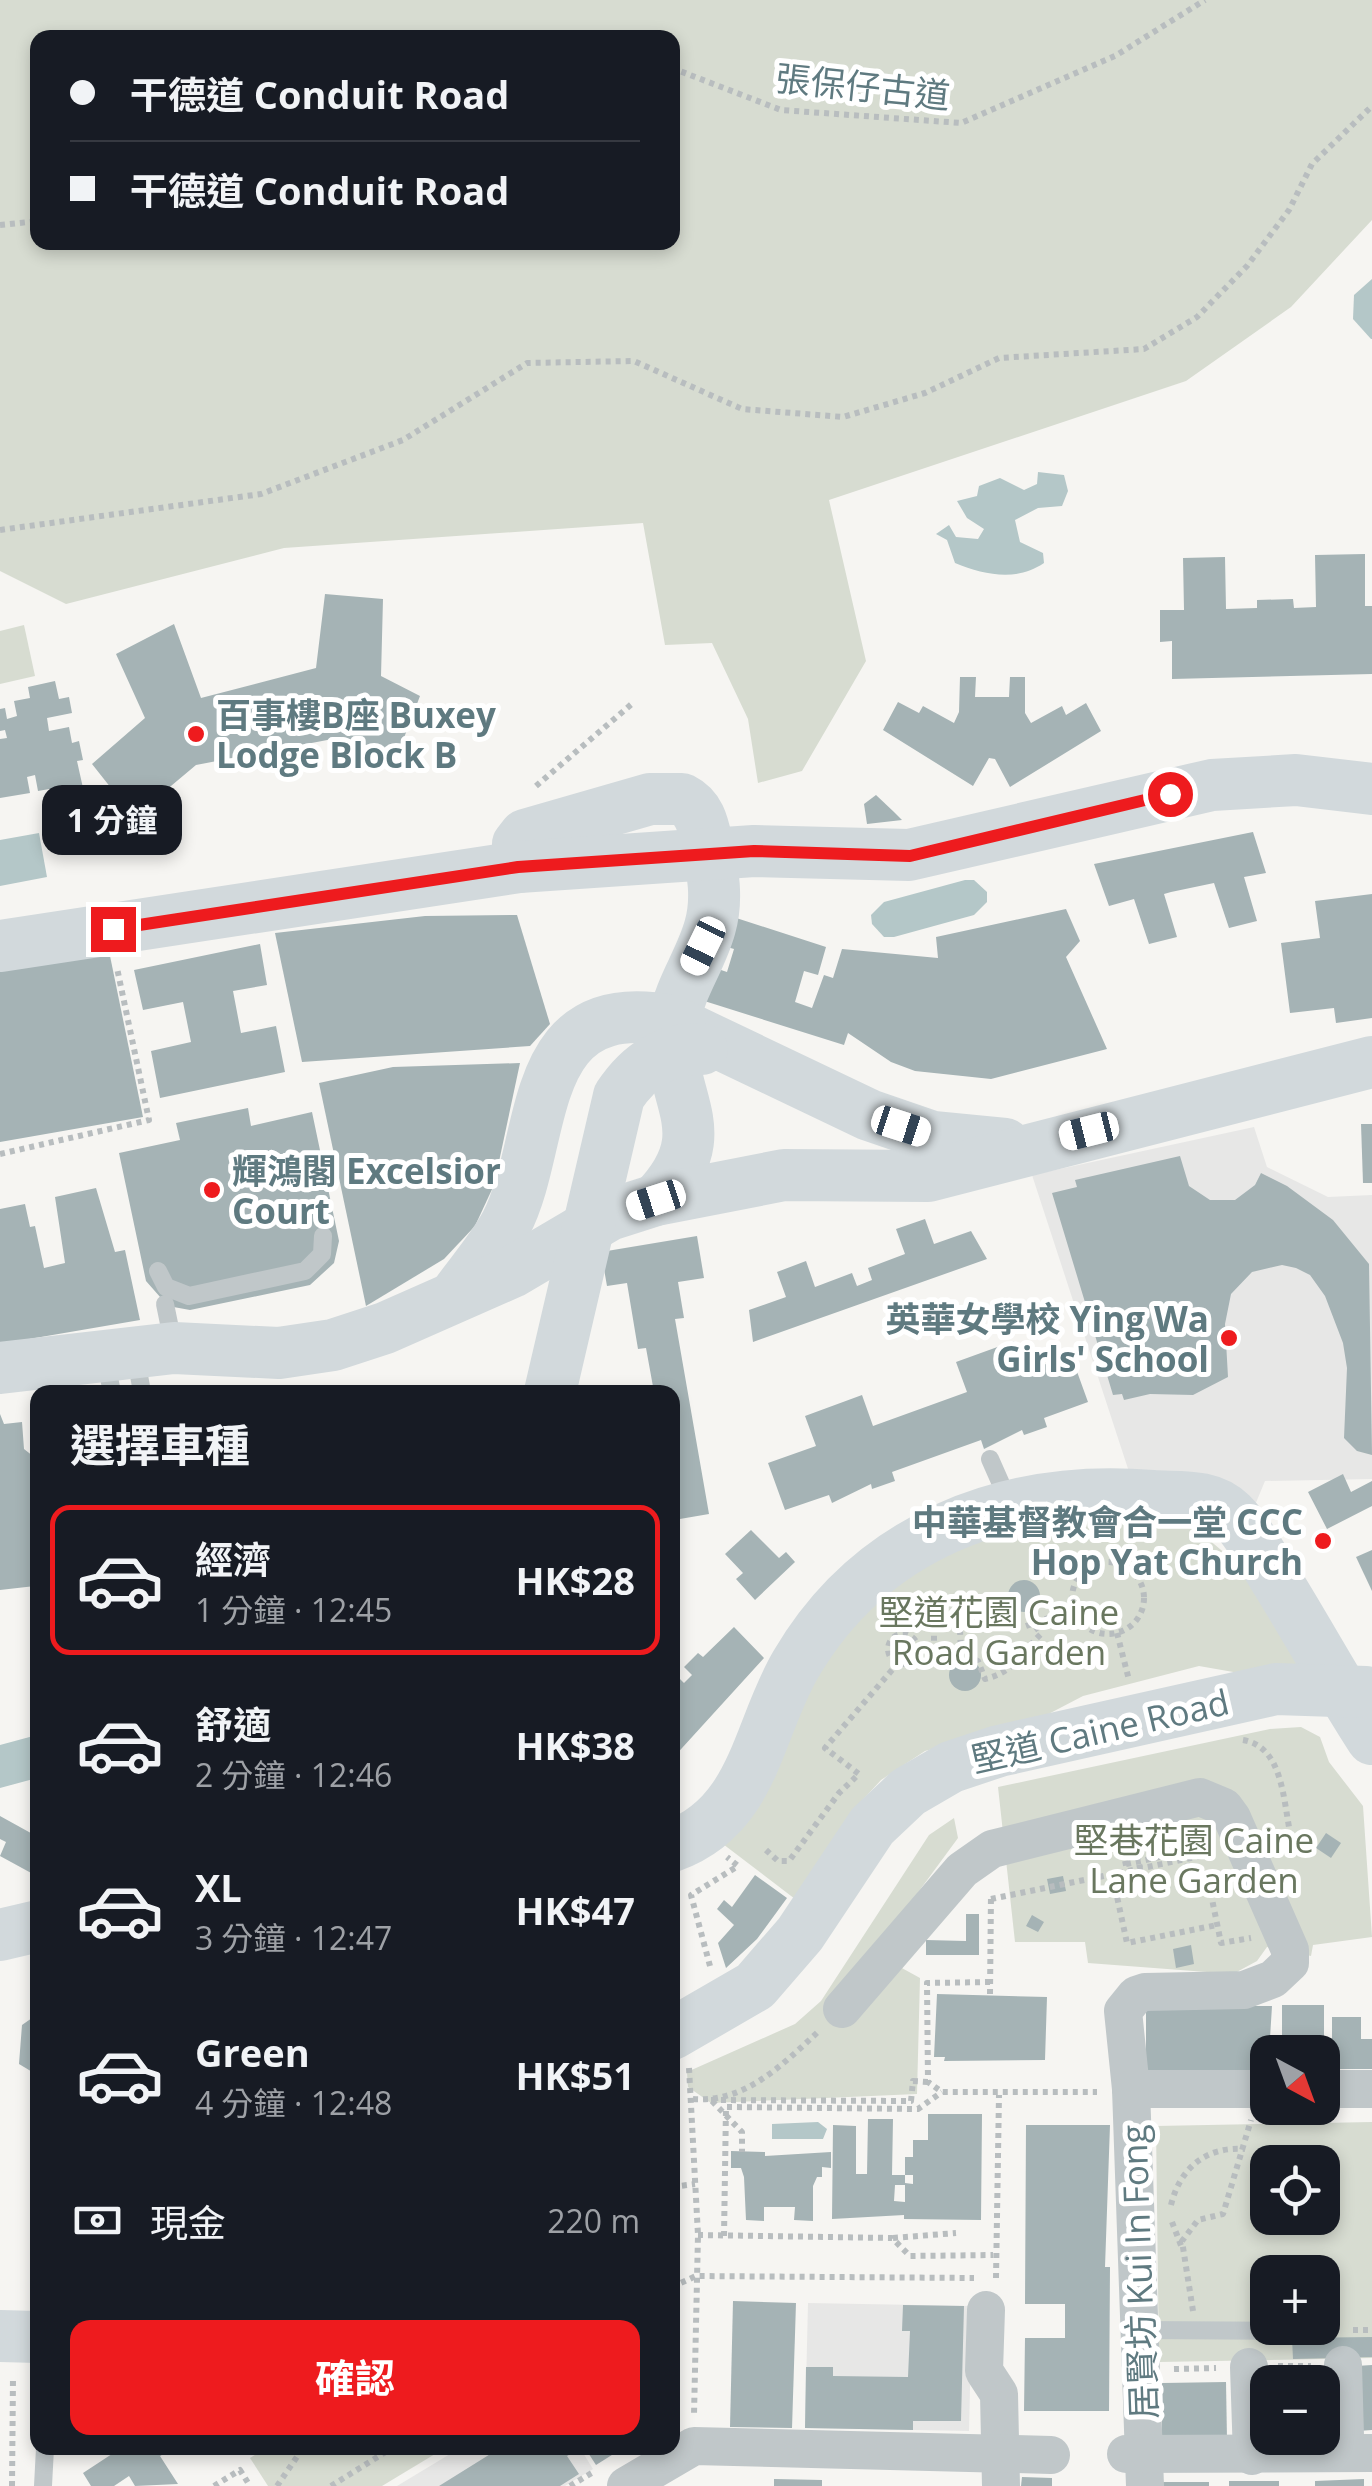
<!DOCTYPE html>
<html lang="zh-TW">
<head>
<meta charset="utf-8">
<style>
  :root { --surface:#171b24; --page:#20242c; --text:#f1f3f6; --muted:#9ea1a6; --line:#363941; --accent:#ee1b1e }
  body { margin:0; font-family:"Open Sans","Noto Sans TC",sans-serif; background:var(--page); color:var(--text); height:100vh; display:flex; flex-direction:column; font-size:38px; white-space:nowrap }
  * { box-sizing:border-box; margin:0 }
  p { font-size:32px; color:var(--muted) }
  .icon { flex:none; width:55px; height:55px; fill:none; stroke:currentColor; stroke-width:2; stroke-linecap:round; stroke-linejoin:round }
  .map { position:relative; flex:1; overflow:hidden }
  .side { position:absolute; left:30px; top:1385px; width:650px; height:1070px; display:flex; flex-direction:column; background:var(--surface); border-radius:20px; box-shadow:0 5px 15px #0003 }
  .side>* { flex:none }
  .hud { position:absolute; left:30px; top:30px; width:650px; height:220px; border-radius:20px; box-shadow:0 5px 15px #0003; display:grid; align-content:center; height:220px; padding:0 40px; background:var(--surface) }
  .needle { width:65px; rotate:139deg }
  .fabs { position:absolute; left:1250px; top:2035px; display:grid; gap:20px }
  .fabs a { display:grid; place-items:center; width:90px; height:90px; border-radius:20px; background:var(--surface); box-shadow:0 5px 15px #0003; font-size:50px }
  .end { position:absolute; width:45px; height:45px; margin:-22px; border:12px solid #ee1b1e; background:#fff; box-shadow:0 0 0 5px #fff }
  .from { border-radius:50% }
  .bubble { position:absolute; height:70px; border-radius:20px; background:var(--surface); box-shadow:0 5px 15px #0003; font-size:32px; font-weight:700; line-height:70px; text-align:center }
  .car { position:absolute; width:30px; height:60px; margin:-30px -15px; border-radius:12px; box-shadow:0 0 8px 2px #0007; background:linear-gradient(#fff 24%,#345 0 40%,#fff 0 76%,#345 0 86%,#fff 0) }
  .hud b { display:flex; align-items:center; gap:35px; height:95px; font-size:38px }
  .hud b+b { border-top:2px solid var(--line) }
  .hud i { width:25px; height:25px; background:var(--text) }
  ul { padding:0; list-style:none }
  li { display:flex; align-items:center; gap:30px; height:150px; margin:0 20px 15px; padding:0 20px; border:5px solid transparent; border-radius:20px }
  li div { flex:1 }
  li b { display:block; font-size:38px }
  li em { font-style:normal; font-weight:700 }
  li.selected { border-color:var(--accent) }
  li>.icon { width:90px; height:90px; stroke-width:1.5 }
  h2 { padding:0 40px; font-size:45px; line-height:120px }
  .pay { display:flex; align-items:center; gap:25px; height:110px; padding:0 40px; font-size:38px }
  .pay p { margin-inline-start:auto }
  .action { display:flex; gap:20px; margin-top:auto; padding:20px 40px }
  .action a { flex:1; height:115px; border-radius:20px; background:var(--accent); color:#fff; font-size:40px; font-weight:700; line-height:115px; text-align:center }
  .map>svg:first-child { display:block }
  .built { fill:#e7e7e6 }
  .green { fill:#d7dcd1; fill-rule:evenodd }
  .water { fill:#b4c7c8 }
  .building { fill:#a5b3b5; fill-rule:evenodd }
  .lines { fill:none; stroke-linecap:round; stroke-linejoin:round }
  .path { stroke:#b8bdbf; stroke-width:6; stroke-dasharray:5 5; stroke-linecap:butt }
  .lane { stroke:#c0c7c9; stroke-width:18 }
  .street { stroke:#c0c7c9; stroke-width:38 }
  .secondary { stroke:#d2d9dc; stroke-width:52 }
  .route { stroke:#ee1b1e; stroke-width:12 }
  .poi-dot { fill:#ee1b1e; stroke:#fff; stroke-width:4 }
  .labels { text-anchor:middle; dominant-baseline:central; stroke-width:10; stroke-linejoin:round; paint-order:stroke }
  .street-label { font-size:35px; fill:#5f7a80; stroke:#fff }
  .poi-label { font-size:35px; font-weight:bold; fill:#5f7a80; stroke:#fff; text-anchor:start }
  .park-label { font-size:35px; fill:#69775f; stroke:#fff }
</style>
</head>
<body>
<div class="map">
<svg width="1372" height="2486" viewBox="0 0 1372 2486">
  <rect width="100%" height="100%" fill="#f6f5f2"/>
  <g class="built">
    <polygon points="1254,1127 1267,1167 1328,1197 1372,1195 1372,1479 1265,1481 1255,1505 1132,1481 1032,1175"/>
    <polygon points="808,2303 972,2306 969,2431 805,2428"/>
    <polygon points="460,2448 580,2448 593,2469 565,2486 397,2486"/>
  </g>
  <g class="green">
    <path d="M0 0H1372V220L1291 307 1186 381 829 500 866 661 802 771 758 783 748 719 712 643 665 645 643 523 284 548 66 604 0 571ZM38 38H672V242H38Z"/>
    <polygon points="24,625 35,676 0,684 0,631"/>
    <path d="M1057 1517C1090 1517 1135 1510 1166 1519 1235 1538 1268 1609 1298 1666L1239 1673 1199 1666 1083 1696 1037 1720 925 1751 881 1780 859 1804 795 1899 719 1841 844 1623 938 1555Z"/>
    <polygon points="1301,1727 1320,1737 1329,1762 1363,1806 1372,1937 1313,1945 1311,1956 1267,1947 1257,1961 1233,1974 1088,1963 1085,1942 1015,1942 998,1787 1270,1729"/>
    <polygon points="954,1818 958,1838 883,1940 900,1967 920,1978 917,2094 711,2103 688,2087 687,2072 795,2024 821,2001 929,1835"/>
    <path d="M1372 2122V2358L1159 2362 1156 2126ZM1268 2162H1322V2218H1268ZM1268 2272H1322V2328H1268Z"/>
    <polygon points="266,2448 445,2448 382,2486 268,2486 250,2458"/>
  </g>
  <g class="water">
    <polygon points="1372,279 1372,339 1371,339 1353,319 1354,295"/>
    <path d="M1038 472 1064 475 1068 491 1062 506 1038 508 1015 520 1020 542 1043 553 1044 563C1016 582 985 575 955 563L947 540 936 534 949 525 956 537 978 539 984 529 967 518 957 501 977 496 979 486 1000 478 1024 490 1037 484Z"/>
    <polygon points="39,833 47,877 0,886 0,840"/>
    <polygon points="965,880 974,880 987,892 987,902 974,915 894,937 884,937 872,924 871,915 884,902"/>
    <polygon points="37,1735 37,1778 0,1788 0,1745"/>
    <polygon points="818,2122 827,2129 823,2139 772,2139 772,2124"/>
  </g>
  <g class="building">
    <polygon points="1365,554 1365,606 1372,606 1372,674 1172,679 1172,641 1160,642 1160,610 1184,610 1183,558 1225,557 1226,609 1257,608 1257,600 1293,599 1294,608 1316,607 1315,555"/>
    <polygon points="325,594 383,599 381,676 420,696 397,756 343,737 196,765 134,817 92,764 145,718 116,654 174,624 201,698 316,668"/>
    <polygon points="960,677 976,677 975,697 1009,697 1010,677 1025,677 1025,713 1031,723 1062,706 1066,715 1086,703 1101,731 1010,787 995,759 989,758 973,786 883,730 898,702 919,713 923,706 954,723 959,712"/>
    <polygon points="55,681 59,699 69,697 72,713 47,718 49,731 69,727 72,743 79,741 83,760 77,761 83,788 67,792 66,786 38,791 35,775 27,777 30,793 0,798 0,739 7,738 5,730 0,731 0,709 5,708 7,719 17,716 14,701 30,698 28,687"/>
    <polygon points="876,795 894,812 902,820 867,824 864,804"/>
    <polygon points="1253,832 1266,873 1244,877 1257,921 1229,928 1214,883 1171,892 1164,894 1177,937 1149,944 1134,899 1109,906 1094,864"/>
    <polygon points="1372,894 1372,1018 1336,1023 1334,1008 1290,1013 1281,943 1320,938 1315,901"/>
    <polygon points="1066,909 1080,941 1066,957 1107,1049 991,1079 915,1071 891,1062 848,1033 844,1045 698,999 709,966 727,972 734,949 717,944 727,915 826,947 818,975 804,971 795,1002 812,1008 824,975 833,978 842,949 938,958 936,937"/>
    <polygon points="517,915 550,1024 530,1046 302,1062 275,933 425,916"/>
    <polygon points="260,944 267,985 233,991 241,1033 276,1026 285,1072 160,1098 151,1051 191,1042 183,1002 143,1010 134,970"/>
    <polygon points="109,951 143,1117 0,1142 0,969"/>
    <polygon points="520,1063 494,1185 475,1226 444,1259 366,1306 319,1083 393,1067"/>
    <polygon points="248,1108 251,1126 312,1112 339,1241 334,1263 310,1285 190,1310 168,1306 146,1281 119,1153 180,1140 176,1123"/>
    <polygon points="1361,1124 1372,1124 1372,1183 1363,1183"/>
    <polygon points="1180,1156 1189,1186 1210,1200 1235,1200 1255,1185 1261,1173 1287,1186 1333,1220 1369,1264 1372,1455 1357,1451 1344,1438 1347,1368 1343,1343 1325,1296 1310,1275 1296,1268 1282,1265 1252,1272 1231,1294 1225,1324 1228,1377 1193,1395 1150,1394 1124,1400 1122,1394 1113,1395 1052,1193 1077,1187 1075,1180"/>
    <polygon points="96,1188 115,1252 125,1250 140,1320 0,1344 0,1209 25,1204 30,1227 35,1226 44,1268 65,1263 55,1197"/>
    <polygon points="925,1219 934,1244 971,1231 987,1259 753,1342 749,1310 786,1297 777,1272 806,1261 815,1287 852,1273 857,1286 872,1280 868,1268 905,1254 896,1229"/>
    <polygon points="697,1236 704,1278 678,1282 684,1318 675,1319 709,1514 674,1520 672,1392 654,1392 646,1348 638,1349 627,1283 607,1286 601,1252"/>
    <polygon points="1014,1341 1024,1372 1071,1355 1088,1402 1044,1418 1047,1427 1024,1435 1022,1430 984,1449 981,1440 892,1472 895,1481 872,1489 871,1484 832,1503 829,1495 785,1510 768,1463 816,1446 805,1416 862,1395 873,1426 967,1392 956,1362"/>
    <polygon points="0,1414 4,1424 22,1422 24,1449 38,1460 38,1549 31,1550 35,1586 0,1590"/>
    <polygon points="1343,1474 1351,1492 1372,1481 1372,1506 1327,1529 1308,1492"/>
    <polygon points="751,1530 779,1558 786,1552 795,1562 755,1600 736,1579 743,1573 725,1554"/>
    <polygon points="1372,1550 1372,1591 1356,1557"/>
    <circle cx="1024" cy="1596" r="16"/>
    <polygon points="734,1627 764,1658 672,1759 672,1671 684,1683 692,1675 684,1667 698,1653 703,1657"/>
    <circle cx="965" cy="1675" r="16"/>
    <polygon points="0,1816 38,1837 33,1874 0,1856 6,1842 0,1839"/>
    <polygon points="1326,1833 1341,1843 1331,1858 1316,1848"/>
    <polygon points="755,1875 787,1898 757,1939 726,1968 718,1943 734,1925 717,1909 724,1900 732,1907"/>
    <polygon points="1063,1876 1066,1891 1050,1894 1047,1879"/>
    <polygon points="966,1914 979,1914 979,1955 926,1955 926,1940 966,1941"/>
    <polygon points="1032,1915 1044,1922 1038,1932 1026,1926"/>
    <polygon points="1191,1945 1194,1964 1176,1968 1173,1949"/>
    <polygon points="937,1994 1047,1997 1045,2060 944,2061 945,2057 934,2057"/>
    <polygon points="1282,2005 1324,2005 1324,2039 1332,2039 1332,2017 1361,2017 1361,2039 1372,2039 1372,2069 1322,2069 1322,2052 1282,2052"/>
    <polygon points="1146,2006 1272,2006 1268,2070 1146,2070"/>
    <polygon points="32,2018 38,2018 38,2089 34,2073 19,2064 22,2025"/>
    <path d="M928 2114H982L981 2220 904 2219V2215L832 2219 833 2125 856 2126V2174H867L868 2119H893L892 2175H905V2183L913 2184V2175H905V2157H913V2140H928ZM895 2185H905V2202L894 2201Z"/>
    <polygon points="1026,2125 1110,2125 1105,2267 1110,2267 1109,2411 1024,2411 1025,2338 1065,2338 1065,2304 1025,2304"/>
    <polygon points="731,2151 765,2152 765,2156 831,2152 831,2168 822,2167 822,2177 817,2177 813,2186 813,2221 794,2220 795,2207 764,2207 764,2221 746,2220 744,2177 741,2168 731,2168"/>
    <polygon points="733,2301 796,2303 792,2428 730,2427"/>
    <polygon points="903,2305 964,2306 961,2421 913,2421 913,2430 805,2428 806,2367 833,2367 833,2376 908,2377 910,2331 902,2331"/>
    <polygon points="1372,2337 1372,2357 1293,2359 1292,2338"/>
    <polygon points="1372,2365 1372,2430 1358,2431 1356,2366"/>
    <polygon points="1226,2382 1227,2440 1162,2441 1162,2383"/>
    <polygon points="112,2448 174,2448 160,2456 178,2484 135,2486 129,2476 114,2486 91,2486 83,2473 115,2452"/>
    <polygon points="500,2448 580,2448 567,2456 579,2474 560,2486 439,2486"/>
    <polygon points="585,2448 623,2448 596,2465"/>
    <polygon points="1022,2477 1052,2478 1052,2486 1021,2486"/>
    <polygon points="774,2479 822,2480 822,2486 774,2486"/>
    <polygon points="1364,2479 1364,2486 1315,2486 1315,2481"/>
    <rect x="1229" y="2481" width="50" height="5"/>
    <rect x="1162" y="2482" width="47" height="4"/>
  </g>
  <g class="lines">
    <g class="path">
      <polyline points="672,68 781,110 961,123 1115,56 1205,0"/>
      <polyline points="0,225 38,221"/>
      <polyline points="0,530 261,494 403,440 527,363 634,361 742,409 843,417 925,393 999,358 1144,349 1197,317 1247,266 1289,210 1312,164 1372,106"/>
      <polyline points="536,786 634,702"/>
      <polyline points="0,1154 149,1120 117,968"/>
      <polyline points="1113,1536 1116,1562"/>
      <circle cx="1108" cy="1598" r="36"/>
      <polyline points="1026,1626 1074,1609"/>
      <polyline points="1117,1633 1129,1680"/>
      <circle cx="903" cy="1649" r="15"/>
      <path d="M916 1657 927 1663 934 1661V1622L945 1618 960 1629 961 1655 978 1661 985 1679C1015 1672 1021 1653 1041 1634L1033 1623"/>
      <polyline points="33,1688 38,1688"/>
      <path d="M1243 1740C1284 1747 1283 1802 1291 1837L1277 1840"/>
      <polyline points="1181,1834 1189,1873 1206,1870 1221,1943 1251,1938"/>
      <polyline points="1135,1845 1140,1868"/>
      <polyline points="766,1850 778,1861 789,1861 839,1793 859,1774 825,1748 898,1663"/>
      <polyline points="1123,1851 1131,1889 1116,1892 1127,1943 1217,1925"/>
      <polyline points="1126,1864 1208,1847"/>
      <polyline points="991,1899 1211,1854"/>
      <polyline points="710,1966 691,1895 738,1866 727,1857"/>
      <polyline points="990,1982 927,1983 928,2082 942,2092 1097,2092"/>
      <polyline points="990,1994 991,1895"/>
      <polyline points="689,2068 698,2235 694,2415"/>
      <path d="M693 2099C746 2103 783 2064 819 2031"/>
      <polyline points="711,2100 911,2101 913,2081 928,2082"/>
      <polyline points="712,2101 742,2132 742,2152"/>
      <polyline points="672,2187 695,2184"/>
      <path d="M1171 2205C1180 2168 1206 2146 1245 2149"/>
      <polyline points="1172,2222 1182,2248"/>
      <polyline points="698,2235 892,2238 910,2256 993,2255"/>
      <polyline points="724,2236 726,2107 918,2109 942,2092"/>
      <polyline points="893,2238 956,2233"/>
      <polyline points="996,2278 999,2095"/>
      <polyline points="672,2287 696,2276 974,2278"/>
      <polyline points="1193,2311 1182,2241 1198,2220 1223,2214 1251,2120"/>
      <polyline points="1353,2330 1372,2330"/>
      <polyline points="1278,2366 1311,2366"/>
      <polyline points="1174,2369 1216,2368"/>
      <polyline points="12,2486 13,2377"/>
      <polyline points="214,2486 240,2470 250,2486"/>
      <polyline points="277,2486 303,2448"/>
      <polyline points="331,2486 392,2448"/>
      <polyline points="570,2486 595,2471"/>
    </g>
    <g class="lane">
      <polyline points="158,1271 166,1287 189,1296 305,1271 322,1254 323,1236"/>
      <polyline points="165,1304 173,1343"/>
      <polyline points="105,1359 112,1392"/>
      <polyline points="136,1359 142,1392"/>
      <polyline points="990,1459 1009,1502"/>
      <polyline points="1137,2330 1325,2331"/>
      <polyline points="43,2486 45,2448"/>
    </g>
    <g class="street">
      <polyline points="842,2009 962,1870 992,1849 1200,1797 1224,1807 1232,1818 1290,1950 1290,1963 1273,1979 1244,1990 1145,1992 1136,1995 1123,2011 1131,2089 1145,2486"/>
      <polyline points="1131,2089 1268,2089"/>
      <polyline points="1322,2089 1372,2089"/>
      <polyline points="986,2310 984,2371 999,2394 1001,2486"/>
      <polyline points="1343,2365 1345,2436"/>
      <polyline points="1249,2367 1252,2456"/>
      <polyline points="1126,2454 1372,2453"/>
      <polyline points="626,2486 694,2446 1051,2455"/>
    </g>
    <g class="secondary">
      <path d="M519 867 518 844 525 835 650 799H682C700 808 703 825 707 843 713 872 718 899 710 927 701 960 680 987 674 1021 662 1099 724 1128 656 1200"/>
      <polyline points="0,946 519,867 754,851 909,855 1212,785 1296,780 1372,789"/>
      <path d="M457 1293C473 1271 493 1248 506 1224 549 1142 522 991 672 1021L869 1115 933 1137 1005 1144"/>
      <polyline points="0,1368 174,1348 279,1353 333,1345 385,1328 512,1272 609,1215 656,1200 784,1175 928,1176 1372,1062"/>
      <path d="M550 1392 619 1096C639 1066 665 1048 702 1049"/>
      <path d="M672 1846C755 1816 757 1730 796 1664 871 1536 1007 1484 1152 1496 1178 1498 1210 1493 1231 1514 1250 1533 1264 1561 1278 1583 1310 1635 1339 1688 1372 1739"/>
      <polyline points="0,1935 38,1926"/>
      <polyline points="672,2034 755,1986 800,1934 872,1826 908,1792 951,1767 999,1751 1276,1689 1366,1692"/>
      <polyline points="0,2336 38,2337"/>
    </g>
  </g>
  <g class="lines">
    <polyline class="route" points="113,929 518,867 754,851 910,856 1170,794"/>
  </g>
  <g class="poi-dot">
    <circle cx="196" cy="734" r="10"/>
    <circle cx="212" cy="1190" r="10"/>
    <circle cx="1229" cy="1338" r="10"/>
    <circle cx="1323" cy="1541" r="10"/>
  </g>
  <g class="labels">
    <g class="street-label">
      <text transform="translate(863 86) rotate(6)">張保仔古道</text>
      <text transform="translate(1100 1730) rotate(-13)">堅道 Caine Road</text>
      <text transform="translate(1138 2272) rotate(-92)">居賢坊 Kui In Fong</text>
    </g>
    <g class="poi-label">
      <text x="216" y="714">百事樓B座 Buxey<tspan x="216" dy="40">Lodge Block B</tspan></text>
      <text x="232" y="1170">輝鴻閣 Excelsior<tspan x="232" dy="40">Court</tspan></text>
      <text x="1209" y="1318" text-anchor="end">英華女學校 Ying Wa<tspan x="1209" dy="40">Girls' School</tspan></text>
      <text x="1303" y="1521" text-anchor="end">中華基督教會合一堂 CCC<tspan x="1303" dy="40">Hop Yat Church</tspan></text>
    </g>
    <g class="park-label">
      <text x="999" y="1611">堅道花園 Caine<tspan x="999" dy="40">Road Garden</tspan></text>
      <text x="1194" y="1839">堅巷花園 Caine<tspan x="1194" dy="40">Lane Garden</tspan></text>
    </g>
  </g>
</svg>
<div class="fabs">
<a><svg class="needle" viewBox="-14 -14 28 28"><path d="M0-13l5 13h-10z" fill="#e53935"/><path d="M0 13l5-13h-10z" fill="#9ea1a6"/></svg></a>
<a><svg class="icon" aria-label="locate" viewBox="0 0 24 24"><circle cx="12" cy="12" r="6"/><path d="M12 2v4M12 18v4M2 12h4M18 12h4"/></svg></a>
<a>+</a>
<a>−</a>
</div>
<i class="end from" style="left:1170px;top:794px"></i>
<i class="end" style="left:113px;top:929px"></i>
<div class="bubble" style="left:42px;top:785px;width:140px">1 分鐘</div>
<i class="car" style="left:703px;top:946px;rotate:206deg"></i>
<i class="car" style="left:901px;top:1126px;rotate:108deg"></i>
<i class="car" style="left:1089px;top:1131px;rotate:256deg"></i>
<i class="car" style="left:656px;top:1200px;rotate:252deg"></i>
<div class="hud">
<b><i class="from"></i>干德道 Conduit Road</b>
<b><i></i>干德道 Conduit Road</b>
</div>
<section class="side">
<h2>選擇車種</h2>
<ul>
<li class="selected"><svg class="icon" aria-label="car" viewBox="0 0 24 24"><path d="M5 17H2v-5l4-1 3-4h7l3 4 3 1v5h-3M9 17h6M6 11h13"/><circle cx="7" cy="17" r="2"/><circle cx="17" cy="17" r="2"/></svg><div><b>經濟</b><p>1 分鐘 · 12:45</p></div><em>HK$28</em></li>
<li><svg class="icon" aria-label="car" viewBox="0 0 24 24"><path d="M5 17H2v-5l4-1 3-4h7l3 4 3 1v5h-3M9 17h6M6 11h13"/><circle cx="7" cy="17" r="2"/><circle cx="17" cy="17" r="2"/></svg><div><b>舒適</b><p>2 分鐘 · 12:46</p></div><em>HK$38</em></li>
<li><svg class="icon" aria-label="car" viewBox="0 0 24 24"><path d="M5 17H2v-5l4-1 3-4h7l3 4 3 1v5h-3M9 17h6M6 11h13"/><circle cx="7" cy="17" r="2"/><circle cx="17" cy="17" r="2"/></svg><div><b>XL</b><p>3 分鐘 · 12:47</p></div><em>HK$47</em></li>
<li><svg class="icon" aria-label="car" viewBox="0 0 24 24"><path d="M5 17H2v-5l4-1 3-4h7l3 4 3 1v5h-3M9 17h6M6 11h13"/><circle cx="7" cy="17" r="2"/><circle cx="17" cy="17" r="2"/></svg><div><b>Green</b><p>4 分鐘 · 12:48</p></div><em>HK$51</em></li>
</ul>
<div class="pay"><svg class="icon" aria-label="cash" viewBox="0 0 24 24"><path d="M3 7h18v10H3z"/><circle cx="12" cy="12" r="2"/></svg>現金<p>220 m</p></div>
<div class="action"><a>確認</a></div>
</section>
</div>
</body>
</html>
